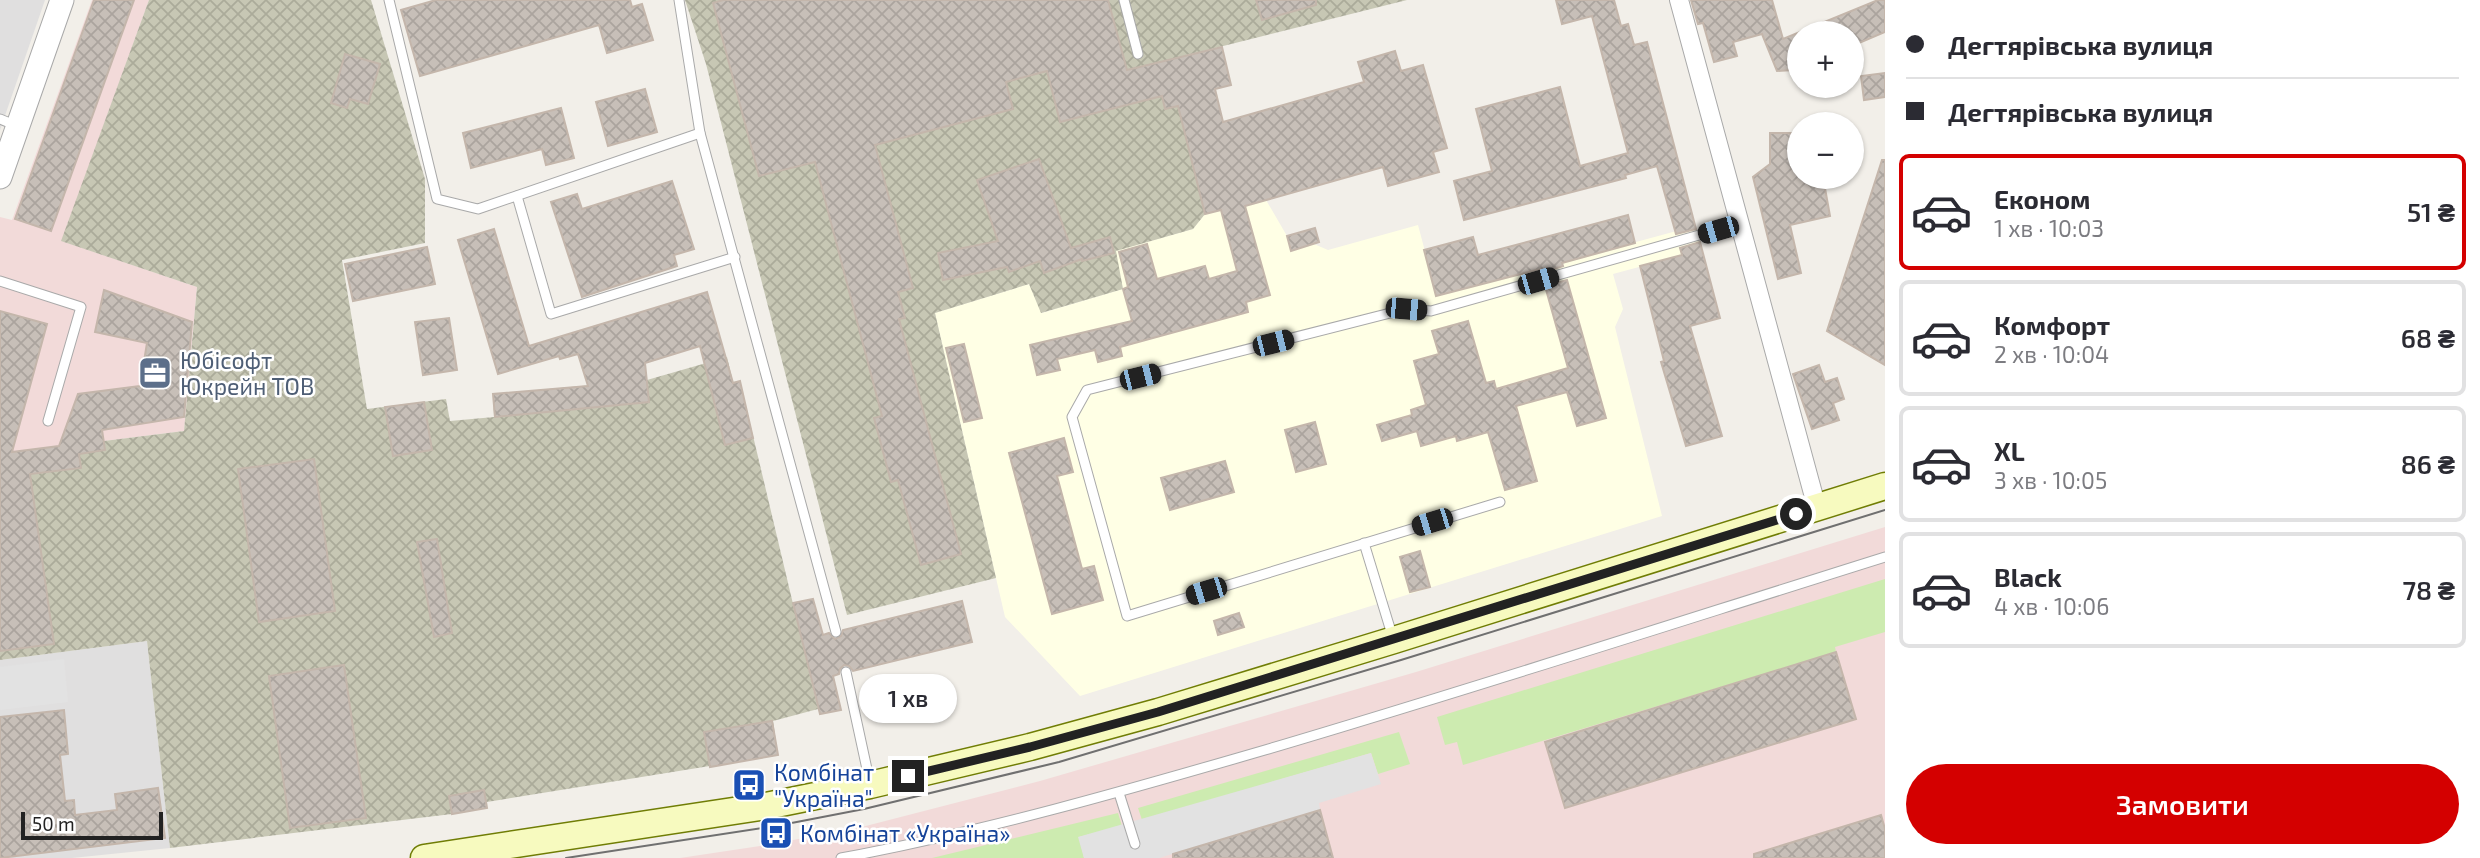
<!DOCTYPE html>
<html lang="uk">
<head>
<meta charset="utf-8">
<style>
  :root { --surface:#fff; --page:#f7f7f7; --text:#2b2b33; --muted:#7c7c81; --line:#e1e1e2; --accent:#d40000 }
  body { margin:0; font-family:"Exo 2",sans-serif; background:var(--page); color:var(--text); height:100vh; display:flex; flex-direction:column; font-size:26px; white-space:nowrap }
  * { box-sizing:border-box; margin:0 }
  p { font-size:23px; color:var(--muted) }
  .icon { flex:none; width:38px; height:38px; fill:none; stroke:currentColor; stroke-width:2; stroke-linecap:round; stroke-linejoin:round }
  .map { position:relative; flex:1; overflow:hidden }
  .details { display:flex; flex-direction:column; background:var(--surface); width:595px }
  .details>* { flex:none }
  .banner { display:grid; align-content:center; height:154px; padding:0 21px; background:var(--surface) }
  .buttons { position:absolute; left:1787px; top:21px; display:grid; gap:14px }
  .buttons a { display:grid; place-items:center; width:77px; height:77px; border-radius:50%; background:var(--surface); box-shadow:0 2px 5px #0004; font-size:35px }
  .scale { position:absolute; left:21px; bottom:18px; width:142px; box-sizing:border-box; padding-left:7px; border:4px solid #222; border-top:0; font-size:19px; line-height:24px; white-space:nowrap; color:#222; -webkit-text-stroke:5px #fff; paint-order:stroke }
  .end { position:absolute; width:32px; height:32px; margin:-16px; border:9px solid #222; background:#fff; box-shadow:0 0 0 4px #fff }
  .from { border-radius:50% }
  .bubble { position:absolute; height:49px; border-radius:24px; background:var(--surface); box-shadow:0 2px 5px #0004; font-size:23px; font-weight:600; line-height:49px; text-align:center }
  .car { position:absolute; width:21px; height:42px; margin:-21px -10px; border-radius:9px; box-shadow:0 0 5px 2px #0007; background:linear-gradient(#222 24%,#8ab4d8 0 40%,#222 0 76%,#8ab4d8 0 86%,#222 0) }
  .banner b { display:flex; align-items:center; gap:24px; height:66px; font-size:26px }
  .banner b+b { border-top:2px solid var(--line) }
  .banner i { width:18px; height:18px; background:var(--text) }
  ul { padding:0; list-style:none }
  li { display:flex; align-items:center; gap:21px; height:116px; margin:0 14px 10px; padding:0 7px; border:4px solid var(--line); border-radius:10px }
  li div { flex:1 }
  li b { display:block; font-size:26px }
  li em { font-style:normal; font-weight:600 }
  li.current { border-color:var(--accent) }
  li>.icon { width:63px; height:63px; stroke-width:1.5 }
  .cta { display:flex; gap:14px; margin-top:auto; padding:14px 21px }
  .cta a { flex:1; height:80px; border-radius:42px; background:var(--accent); color:#fff; font-size:28px; font-weight:600; line-height:80px; text-align:center }
  main { display:flex; flex:1; min-height:0 }
  .map>svg:first-child { display:block }
  .residential { fill:#e0dfdf }
  .commercial { fill:#f2dad9 }
  .education { fill:#ffffe5 }
  .construction { fill:url(#construction-cross-hatch) }
  .grass { fill:#cdebb0 }
  .parking { fill:#e2e2e2 }
  .building { fill:url(#building-cross-hatch); stroke:#c4b6ab; stroke-width:2 }
  .lines { fill:none; stroke-linecap:round; stroke-linejoin:round }
  .service-casing { stroke:#a9a9a9; stroke-width:11 }
  .minor-casing { stroke:#a9a9a9; stroke-width:20 }
  .tertiary-casing { stroke:#a9a9a9; stroke-width:25 }
  .secondary-casing { stroke:#707d05; stroke-width:29 }
  .service { stroke:#fff; stroke-width:9 }
  .minor { stroke:#fff; stroke-width:18 }
  .tertiary { stroke:#fff; stroke-width:23 }
  .secondary { stroke:#f7fabf; stroke-width:26 }
  .tram { stroke:#707070; stroke-width:2 }
  .route { stroke:#222; stroke-width:9 }
  .labels { text-anchor:middle; dominant-baseline:central; stroke-width:5; stroke-linejoin:round; paint-order:stroke }
  .service-label { font-size:23px; fill:#4e5e75; stroke:#fff; text-anchor:start }
  .transit-label { font-size:23px; fill:#164399; stroke:#fff; text-anchor:start }
</style>
</head>
<body>
<main>
<div class="map">
<svg width="1885" height="858" viewBox="0 0 1885 858">
  <defs>
    <pattern id="construction-cross-hatch" width="8" height="8" patternUnits="userSpaceOnUse" patternTransform="scale(1.75)"><rect width="8" height="8" fill="#c7c7b4"/><path d="M0 0l8 8M0 8l8-8" fill="none" stroke="#abab9a"/></pattern>
    <pattern id="building-cross-hatch" width="8" height="8" patternUnits="userSpaceOnUse" patternTransform="scale(1.75)"><rect width="8" height="8" fill="#c7bfb8"/><path d="M0 0l8 8M0 8l8-8" fill="none" stroke="#aba49e"/></pattern>
  </defs>
  <rect width="100%" height="100%" fill="#f2efe9"/>
  <g class="residential">
    <polygon points="0,0 45,0 0,130"/>
    <polygon points="147,641 170,848 72,858 0,858 0,660"/>
  </g>
  <g class="commercial">
    <polygon points="92,0 149,0 62,241 197,287 184,431 0,454 0,217 12,220"/>
    <polygon points="1885,527 1885,858 680,858 760,846 858,828 1040,781 1416,672"/>
  </g>
  <polygon class="education" points="1266,200 1287,236 1291,250 1314,244 1328,250 1418,225 1437,296 1695,226 1702,250 1613,274 1623,309 1615,327 1662,516 1080,696 1005,617 935,313 1029,284 1042,313 1123,289 1115,251 1193,229 1205,214"/>
  <g class="construction">
    <polygon points="149,0 371,0 425,179 425,243 342,260 367,409 446,399 450,421 494,417 493,394 647,380 727,357 733,382 740,381 818,709 773,721 778,755 487,802 487,808 452,814 170,848 147,641 0,660 0,454 184,431 197,287 61,241"/>
    <polygon points="685,0 1407,0 1052,89 1060,121 1162,96 1178,106 1205,214 1193,229 1116,251 1123,289 1041,313 1029,284 935,313 996,578 847,615 706,64"/>
  </g>
  <g class="grass">
    <polygon points="1885,579 1885,632 1835,647 1836,652 1463,765 1457,742 1445,745 1437,717"/>
    <polygon points="1399,732 1410,764 1378,774 1371,753 1142,820 1138,808"/>
    <polygon points="1118,813 1122,826 1079,837 1084,858 932,858"/>
  </g>
  <g class="parking">
    <polygon points="64,659 68,702 0,710 0,667"/>
    <polygon points="1371,753 1381,784 1319,803 1320,810 1159,858 1084,858 1078,837"/>
  </g>
  <g class="building">
    <polygon points="94,0 134,0 51,231 15,219"/>
    <polygon points="436,0 630,0 632,7 642,4 653,40 607,53 599,25 420,76 401,10"/>
    <polygon points="723,0 1108,0 1127,70 1222,47 1231,85 1215,89 1223,122 1364,82 1358,62 1395,51 1401,71 1423,65 1447,148 1433,152 1439,172 1388,186 1383,167 1245,206 1270,295 1246,302 1248,312 1120,347 1122,356 1098,362 1095,350 1057,359 1060,370 1037,375 1030,345 1132,321 1123,289 1128,287 1119,252 1147,244 1157,279 1205,266 1209,279 1237,271 1221,210 1205,214 1178,106 1165,109 1162,96 1060,122 1047,71 1006,82 1013,109 875,145 913,288 898,292 905,318 899,319 961,554 921,565 898,480 891,482 874,418 882,416 815,162 759,176 713,3"/>
    <polygon points="1256,0 1316,0 1316,5 1262,20"/>
    <polygon points="1556,0 1614,0 1621,26 1628,24 1634,45 1647,42 1696,229 1676,234 1657,166 1625,175 1626,178 1464,220 1454,181 1492,171 1476,109 1560,87 1580,166 1628,153 1592,16 1562,24"/>
    <polygon points="1691,0 1772,0 1783,39 1878,0 1885,0 1885,32 1852,46 1852,33 1799,33 1799,68 1793,70 1777,71 1762,34 1733,42 1737,56 1714,62 1703,23 1698,24"/>
    <polygon points="345,54 380,64 368,104 350,99 347,108 331,103"/>
    <polygon points="1885,73 1885,97 1864,100 1861,76"/>
    <polygon points="645,89 657,132 608,146 596,102"/>
    <polygon points="561,108 574,158 546,165 542,149 471,168 463,133"/>
    <polygon points="1770,133 1799,133 1799,177 1823,177 1830,216 1790,225 1801,273 1778,279 1753,177 1770,164"/>
    <polygon points="1039,159 1071,248 1110,237 1114,253 1082,261 1082,259 1044,273 1040,261 1009,272 1007,267 943,280 938,253 998,241 977,180"/>
    <polygon points="1882,160 1885,160 1885,365 1827,331"/>
    <polygon points="672,181 694,249 674,255 677,266 582,297 551,202 577,194 582,209"/>
    <polygon points="1628,215 1635,243 1562,263 1563,266 1541,273 1540,269 1436,296 1424,250 1473,237 1478,255"/>
    <polygon points="1315,228 1319,242 1291,251 1287,236"/>
    <polygon points="494,229 529,346 707,292 733,383 740,381 753,438 725,445 700,346 645,363 649,402 495,417 493,394 588,386 578,354 560,359 559,356 498,374 458,240"/>
    <polygon points="1700,242 1720,318 1690,326 1722,436 1686,446 1661,362 1664,361 1640,266 1682,255 1680,248"/>
    <polygon points="427,247 435,284 353,301 345,264"/>
    <polygon points="1567,280 1606,418 1577,426 1567,392 1516,406 1537,481 1505,490 1488,432 1457,441 1456,436 1421,446 1417,431 1382,441 1377,425 1412,415 1411,410 1426,405 1414,361 1439,354 1432,331 1468,321 1486,383 1494,381 1496,389 1568,368 1545,286"/>
    <polygon points="104,290 192,322 184,417 102,430 105,450 79,454 81,468 30,474 54,644 0,651 0,311 47,324 12,452 59,446 78,394 140,386 147,343 95,332"/>
    <polygon points="449,318 457,370 423,375 415,322"/>
    <polygon points="964,344 982,418 964,422 946,348"/>
    <polygon points="1819,365 1825,382 1837,378 1844,399 1833,403 1839,420 1812,429 1793,374"/>
    <polygon points="424,402 432,450 393,456 385,407"/>
    <polygon points="1315,422 1326,464 1296,472 1285,430"/>
    <polygon points="1064,438 1073,472 1057,476 1082,569 1094,566 1103,600 1052,614 1009,453"/>
    <polygon points="314,459 335,611 259,622 238,469"/>
    <polygon points="1225,461 1234,492 1170,510 1161,478"/>
    <polygon points="437,539 452,633 434,637 417,542"/>
    <polygon points="1420,551 1430,587 1410,592 1400,557"/>
    <polygon points="813,599 823,635 829,633 835,639 841,636 843,630 962,601 972,642 853,671 849,666 844,665 840,669 839,674 833,676 841,710 820,714 793,603"/>
    <polygon points="1239,613 1244,627 1218,635 1214,621"/>
    <polygon points="1836,652 1856,719 1565,808 1545,742"/>
    <polygon points="344,665 366,818 290,828 269,676"/>
    <polygon points="64,710 68,754 60,755 65,801 74,800 75,815 117,810 115,794 158,788 165,838 0,858 0,717"/>
    <polygon points="772,721 778,755 710,767 704,732"/>
    <polygon points="484,790 487,808 452,814 449,796"/>
    <polygon points="1320,810 1333,858 1173,858 1173,854"/>
    <polygon points="1881,815 1885,829 1885,858 1754,858 1754,854"/>
  </g>
  <g class="lines">
    <defs>
      <g id="service">
        <polyline points="389,0 437,199 478,209 700,133"/>
        <polyline points="679,0 700,133 836,632"/>
        <polyline points="1124,0 1138,54"/>
        <polyline points="0,119 17,126"/>
        <polyline points="517,196 551,314 735,257"/>
        <polyline points="0,281 81,307 48,421"/>
        <polyline points="1500,502 1127,616 1072,417 1087,390 1406,309 1431,311 1738,224"/>
        <polyline points="1364,543 1393,638"/>
        <polyline points="846,672 870,783"/>
        <polyline points="1119,793 1135,844"/>
        <path d="M841 858C985 831 1124 791 1265 750 1472 689 1678 622 1885 557"/>
      </g>
      <polyline id="minor" points="1679,0 1817,508"/>
      <polyline id="tertiary" points="0,177 62,0"/>
      <polyline id="secondary" points="424,858 766,806 870,785 1030,747 1158,712 1394,640 1885,486"/>
    </defs>
    <use href="#service" class="service-casing"/>
    <use href="#minor" class="minor-casing"/>
    <use href="#tertiary" class="tertiary-casing"/>
    <use href="#secondary" class="secondary-casing"/>
    <use href="#service" class="service"/>
    <use href="#minor" class="minor"/>
    <use href="#tertiary" class="tertiary"/>
    <use href="#secondary" class="secondary"/>
    <polyline class="tram" points="566,858 776,826 864,809 1059,762 1401,660 1885,510"/>
  </g>
  <g class="lines">
    <polyline class="route" points="908,776 1030,747 1158,712 1796,514"/>
  </g>
  <defs>
    <symbol id="office-square" viewBox="-11 -11 22 22"><rect x="-9" y="-9" width="18" height="18" rx="4" fill="#5c6f8a" stroke="#fff"/><path d="M-6-3h4V-5.5h4V-3h4V5H-6ZM-1-4.5V-3h2v-1.5ZM-6 0V1H6V0Z" fill="#fff"/></symbol>
    <symbol id="bus-square" viewBox="-11 -11 22 22"><rect x="-9" y="-9" width="18" height="18" rx="4" fill="#1a4fb4" stroke="#fff"/><path d="M-5-6H5V4H4V6H2V4H-2V6H-4V4H-5ZM-3.5-4V0h7V-4ZM-3.5 1.2v1.5H-2V1.2ZM2 1.2v1.5H3.5V1.2Z" fill="#fff"/></symbol>
  </defs>
  <g fill-rule="evenodd">
    <use href="#office-square" x="136" y="354" width="38" height="38"/>
    <use href="#bus-square" x="730" y="766" width="38" height="38"/>
    <use href="#bus-square" x="757" y="814" width="38" height="38"/>
  </g>
  <g class="labels">
    <g class="service-label">
      <text x="180" y="360">Юбісофт<tspan x="180" dy="26">Юкрейн ТОВ</tspan></text>
    </g>
    <g class="transit-label">
      <text x="774" y="772">Комбінат<tspan x="774" dy="26">"Україна"</tspan></text>
      <text x="800" y="833">Комбінат «Україна»</text>
    </g>
  </g>
</svg>
<div class="buttons">
<a>+</a>
<a>−</a>
</div>
<div class="scale">50 m</div>
<i class="end from" style="left:1796px;top:514px"></i>
<i class="end" style="left:908px;top:776px"></i>
<div class="bubble" style="left:859px;top:674px;width:98px">1 хв</div>
<i class="car" style="left:1718px;top:230px;rotate:254deg"></i>
<i class="car" style="left:1538px;top:281px;rotate:74deg"></i>
<i class="car" style="left:1406px;top:309px;rotate:95deg"></i>
<i class="car" style="left:1273px;top:343px;rotate:76deg"></i>
<i class="car" style="left:1140px;top:377px;rotate:76deg"></i>
<i class="car" style="left:1432px;top:522px;rotate:253deg"></i>
<i class="car" style="left:1206px;top:591px;rotate:253deg"></i>
</div>
<section class="details">
<div class="banner">
<b><i class="from"></i>Дегтярівська вулиця</b>
<b><i></i>Дегтярівська вулиця</b>
</div>
<ul>
<li class="current"><svg class="icon" aria-label="car" viewBox="0 0 24 24"><path d="M5 17H2v-5l4-1 3-4h7l3 4 3 1v5h-3M9 17h6M6 11h13"/><circle cx="7" cy="17" r="2"/><circle cx="17" cy="17" r="2"/></svg><div><b>Економ</b><p>1 хв · 10:03</p></div><em>51 ₴</em></li>
<li><svg class="icon" aria-label="car" viewBox="0 0 24 24"><path d="M5 17H2v-5l4-1 3-4h7l3 4 3 1v5h-3M9 17h6M6 11h13"/><circle cx="7" cy="17" r="2"/><circle cx="17" cy="17" r="2"/></svg><div><b>Комфорт</b><p>2 хв · 10:04</p></div><em>68 ₴</em></li>
<li><svg class="icon" aria-label="car" viewBox="0 0 24 24"><path d="M5 17H2v-5l4-1 3-4h7l3 4 3 1v5h-3M9 17h6M6 11h13"/><circle cx="7" cy="17" r="2"/><circle cx="17" cy="17" r="2"/></svg><div><b>XL</b><p>3 хв · 10:05</p></div><em>86 ₴</em></li>
<li><svg class="icon" aria-label="car" viewBox="0 0 24 24"><path d="M5 17H2v-5l4-1 3-4h7l3 4 3 1v5h-3M9 17h6M6 11h13"/><circle cx="7" cy="17" r="2"/><circle cx="17" cy="17" r="2"/></svg><div><b>Black</b><p>4 хв · 10:06</p></div><em>78 ₴</em></li>
</ul>
<div class="cta"><a>Замовити</a></div>
</section>
</main>
</body>
</html>
